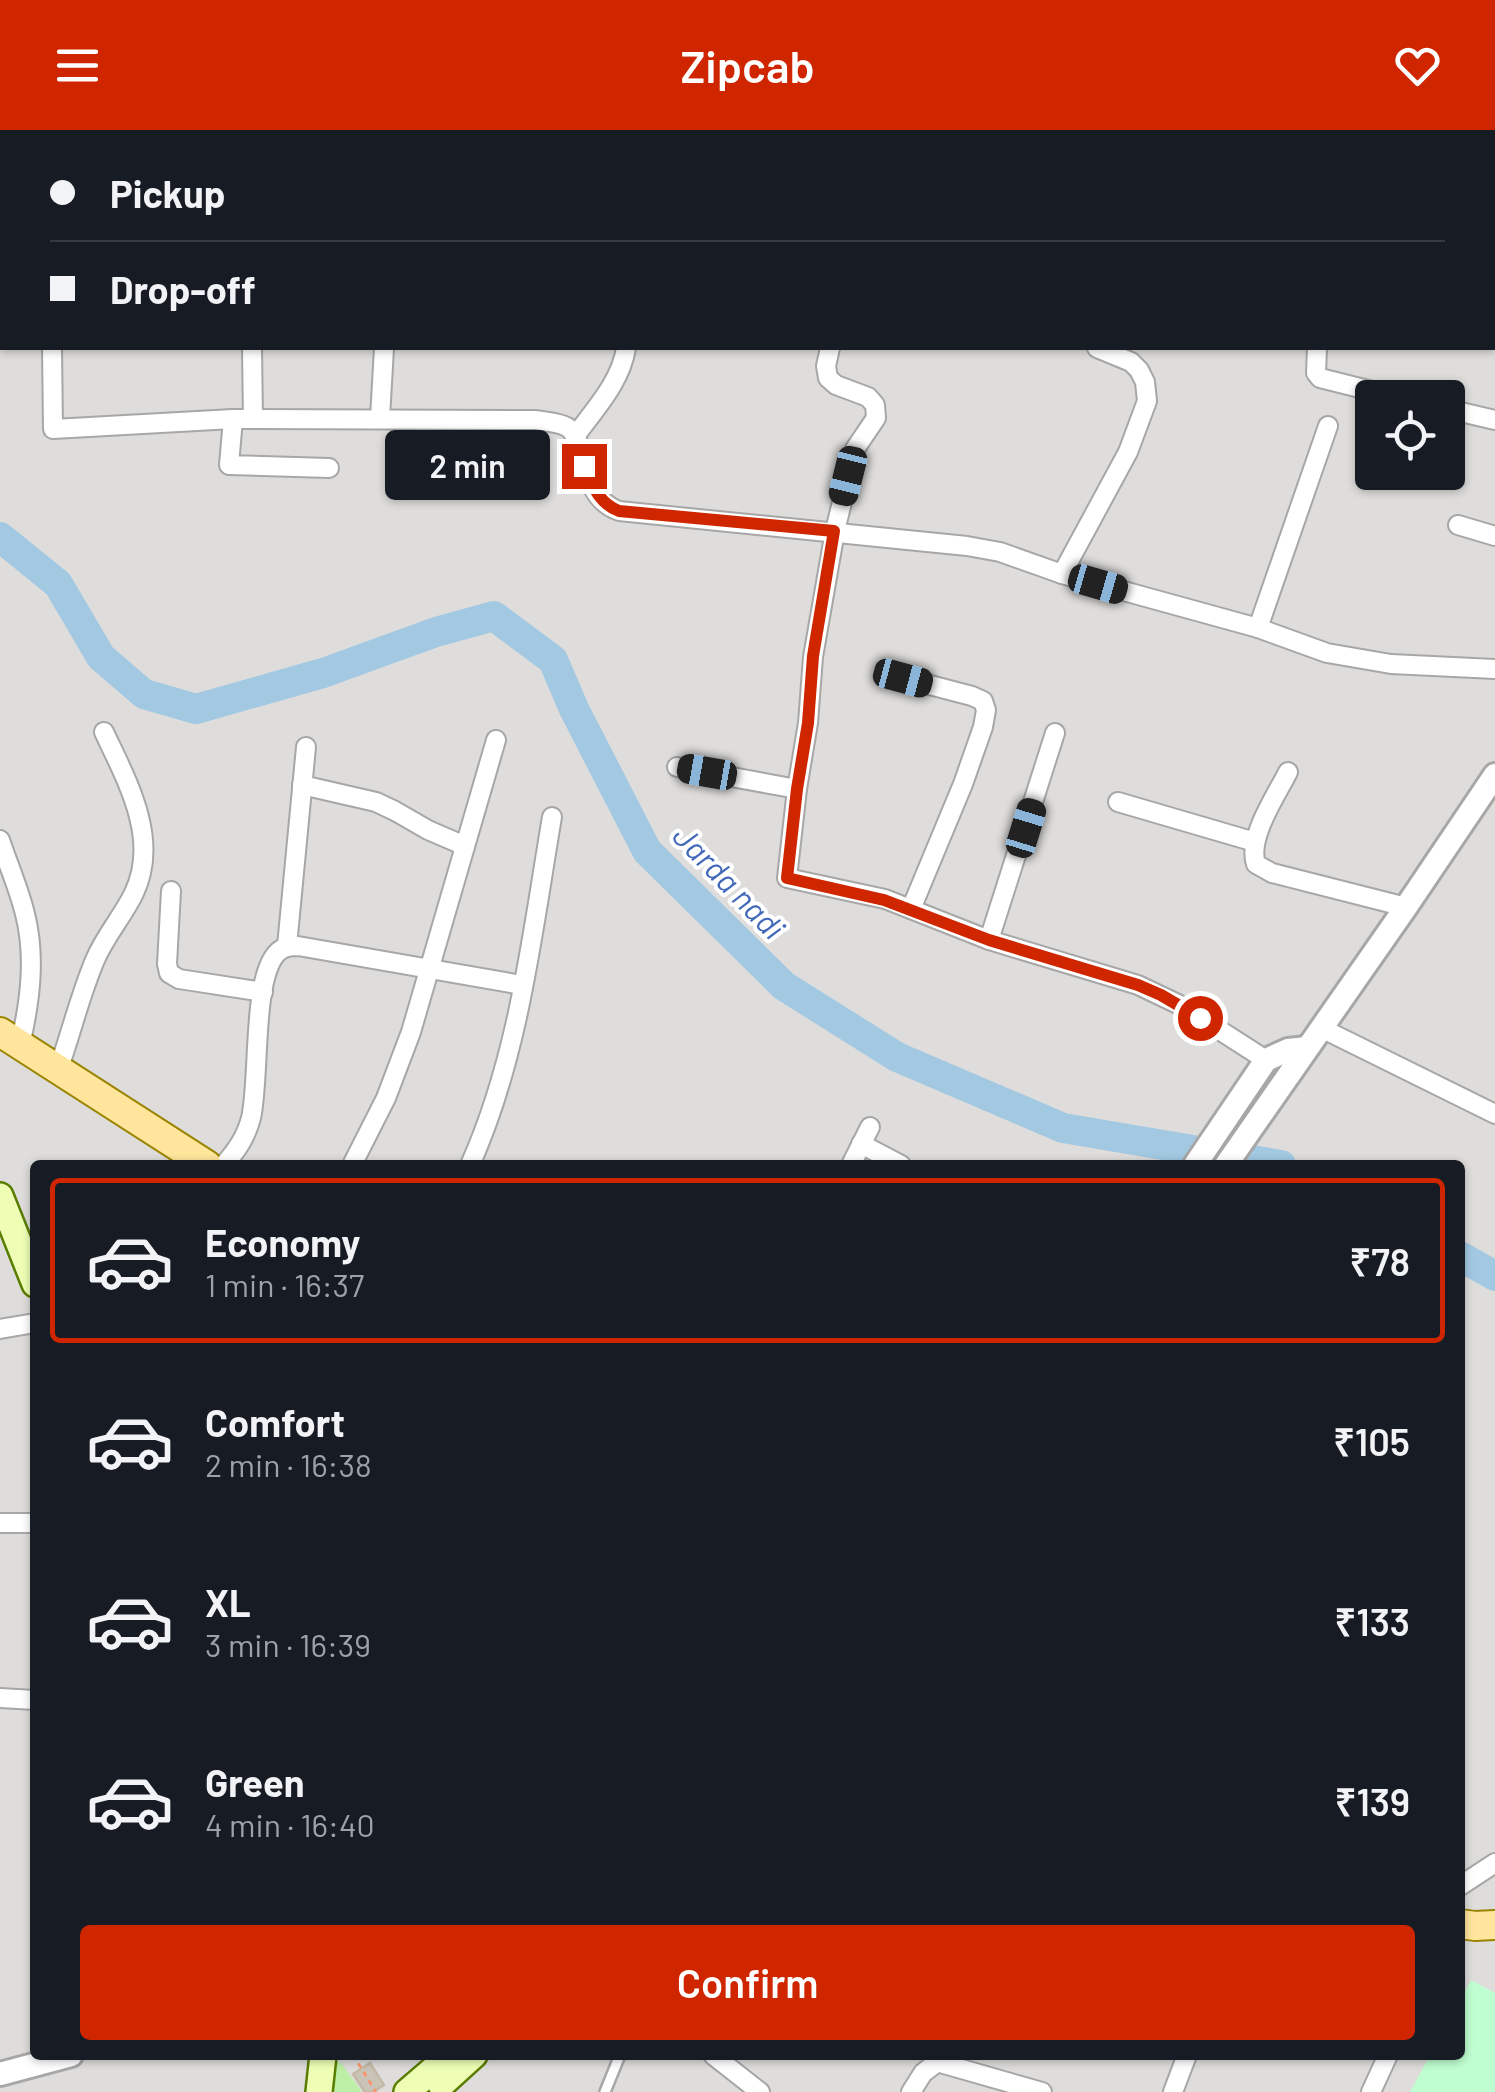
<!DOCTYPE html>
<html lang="en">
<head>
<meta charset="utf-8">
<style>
  :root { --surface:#171b24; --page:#242831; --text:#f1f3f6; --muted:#9ea1a6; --line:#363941; --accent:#cf2600 }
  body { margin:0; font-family:Barlow,sans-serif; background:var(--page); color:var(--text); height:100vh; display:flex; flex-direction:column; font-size:38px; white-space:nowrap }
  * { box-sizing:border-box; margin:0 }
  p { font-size:32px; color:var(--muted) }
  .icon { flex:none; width:55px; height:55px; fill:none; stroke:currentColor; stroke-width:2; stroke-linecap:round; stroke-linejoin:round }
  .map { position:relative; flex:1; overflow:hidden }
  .drawer { position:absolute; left:30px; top:1030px; width:1435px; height:900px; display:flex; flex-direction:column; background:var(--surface); border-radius:10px; box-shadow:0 2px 8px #0004 }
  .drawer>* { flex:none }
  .hud { position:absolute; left:0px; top:0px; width:1495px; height:220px; box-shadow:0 2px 8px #0004; display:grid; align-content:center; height:220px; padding:0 50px; background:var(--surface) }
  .fabs { position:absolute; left:1355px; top:250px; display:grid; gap:20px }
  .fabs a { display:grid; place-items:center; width:110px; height:110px; border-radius:10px; background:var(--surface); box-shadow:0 2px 8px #0004; font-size:50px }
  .end { position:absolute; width:45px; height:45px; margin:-22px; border:12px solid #cf2600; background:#fff; box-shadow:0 0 0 5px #fff }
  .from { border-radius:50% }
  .bubble { position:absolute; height:70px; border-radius:10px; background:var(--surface); box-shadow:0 2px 8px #0004; font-size:32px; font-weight:600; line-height:70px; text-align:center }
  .car { position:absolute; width:30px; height:60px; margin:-30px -15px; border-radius:12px; box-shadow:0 0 8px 2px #0007; background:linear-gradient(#222 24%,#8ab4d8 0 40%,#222 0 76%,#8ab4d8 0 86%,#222 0) }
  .hud b { display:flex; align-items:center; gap:35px; height:95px; font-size:38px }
  .hud b+b { border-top:2px solid var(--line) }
  .hud i { width:25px; height:25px; background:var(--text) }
  ul { padding:18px 0 0; list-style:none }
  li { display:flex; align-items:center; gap:30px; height:165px; margin:0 20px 15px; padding:0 30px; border:5px solid transparent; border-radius:10px }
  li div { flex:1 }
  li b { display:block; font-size:38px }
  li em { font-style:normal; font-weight:600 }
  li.on { border-color:var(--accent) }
  li>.icon { width:90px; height:90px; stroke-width:1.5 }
  .action { display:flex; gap:20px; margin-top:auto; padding:20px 50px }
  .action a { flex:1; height:115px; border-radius:10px; background:var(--accent); color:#fff; font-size:40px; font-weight:600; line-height:115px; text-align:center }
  header { display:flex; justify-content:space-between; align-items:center; height:130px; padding:0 50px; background:var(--accent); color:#fff; font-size:45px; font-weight:600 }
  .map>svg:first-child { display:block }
  .residential { fill:#dedddc; fill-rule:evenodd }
  .grass { fill:#bdefa7 }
  .park { fill:#bffed0 }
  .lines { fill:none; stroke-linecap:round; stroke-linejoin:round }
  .river { stroke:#a2c8e2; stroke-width:30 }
  .building { fill:#c9c3b8; stroke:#c4b9a6; stroke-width:2.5 }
  .service-casing { stroke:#a7a7a7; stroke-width:14 }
  .minor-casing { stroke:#a7a7a7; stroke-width:22 }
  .tertiary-casing { stroke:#a7a7a7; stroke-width:28 }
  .secondary-casing { stroke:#597d00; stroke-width:30 }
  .primary-casing { stroke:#9b8400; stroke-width:32 }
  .path { stroke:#ff9368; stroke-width:2.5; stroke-dasharray:5 5; stroke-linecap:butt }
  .service { stroke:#fff; stroke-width:9 }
  .minor { stroke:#fff; stroke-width:18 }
  .tertiary { stroke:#fff; stroke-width:22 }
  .secondary { stroke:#eeffb5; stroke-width:25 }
  .primary { stroke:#ffe69c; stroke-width:28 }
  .route { stroke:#cf2600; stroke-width:12 }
  .labels { text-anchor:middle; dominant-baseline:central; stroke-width:8; stroke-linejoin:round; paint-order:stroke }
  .water-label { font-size:32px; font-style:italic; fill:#4268b9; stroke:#fff }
</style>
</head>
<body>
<header><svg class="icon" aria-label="menu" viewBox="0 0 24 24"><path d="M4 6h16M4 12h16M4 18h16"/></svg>Zipcab<svg class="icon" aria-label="heart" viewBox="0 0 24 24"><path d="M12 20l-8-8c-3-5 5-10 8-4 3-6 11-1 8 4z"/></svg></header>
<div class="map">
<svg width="1495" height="1962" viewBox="0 0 1495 1962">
  <rect width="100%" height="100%" fill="#f1efe5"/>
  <path class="residential" d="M0 0H1495V1962H0ZM2 2H1492V218H2ZM1372 268H1448V342H1372ZM35 1035H1460V1925H35Z"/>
  <polygon class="grass" points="337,1931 342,1934 362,1962 326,1962 332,1932"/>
  <polygon class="park" points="1471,1850 1495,1863 1495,1962 1410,1962 1430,1925 1460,1925 1460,1870"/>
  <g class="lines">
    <g class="river">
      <polyline points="0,407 58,454 101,527 144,564 196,579 323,543 436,502 494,486 553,530 574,579 647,721 784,856 897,927 1063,998 1281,1035"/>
      <polyline points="1460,1126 1495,1146"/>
    </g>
  </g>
  <polygon class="building" points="370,1933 384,1955 373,1962 365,1962 353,1944"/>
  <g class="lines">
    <defs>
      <polyline id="service" points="605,1962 620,1925"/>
      <g id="minor">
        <polyline points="151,0 151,2"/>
        <polyline points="334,0 334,2"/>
        <polyline points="586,0 587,2"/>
        <polyline points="1283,0 1292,2"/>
        <polyline points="257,2 284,0"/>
        <polyline points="512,2 514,0"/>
        <polyline points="1133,2 1134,0"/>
        <polyline points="1418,2 1419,0"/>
        <polyline points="1492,54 1495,55"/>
        <polyline points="0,194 2,194"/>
        <polyline points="1492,195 1495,196"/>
        <path d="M52 218 53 299 233 289 536 290C546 292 558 292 567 297 589 310 577 366 619 381L967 416 1000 422 1062 444 1258 498 1327 523 1391 534 1495 539"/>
        <polyline points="252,218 253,289"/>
        <polyline points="830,218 826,236 828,248 836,255 868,267 875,275 876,288 855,319 835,401 813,527 808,593 797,659 787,748 885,769 989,810 1138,855 1182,876 1266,930"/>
        <polyline points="1317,218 1316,243 1320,248 1400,268"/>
        <polyline points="1448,279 1495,290"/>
        <polyline points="380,288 384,218"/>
        <polyline points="233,289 229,335 329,338"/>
        <path d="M576 305C596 278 621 251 626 218"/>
        <polyline points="1458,395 1495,406"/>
        <polyline points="1062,444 1128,322 1147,271 1145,252 1139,240 1131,232 1097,218"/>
        <polyline points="1258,498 1328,296"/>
        <polyline points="903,548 972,566 983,571 986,580 983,597 963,654 911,779"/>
        <polyline points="677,637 797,659"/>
        <path d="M1288 642C1276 666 1247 708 1256 734L1272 743 1406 777"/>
        <polyline points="302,655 376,672 395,681 428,700 465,716"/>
        <polyline points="1118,672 1255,712"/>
        <path d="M0 710C8 734 19 759 25 784 36 827 30 872 20 915"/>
        <polyline points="171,761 167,834 169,843 179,849 263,862"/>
        <polyline points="989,810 1055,603"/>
        <polyline points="287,816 306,617"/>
        <polyline points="1321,898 1495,984"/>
        <path d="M58 940C71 904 80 865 95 830 105 806 123 786 134 763 160 709 127 651 104 602"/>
        <polyline points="861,1014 901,1035"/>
        <path d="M224 1035C237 1020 246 1007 251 988 260 949 252 852 276 824 282 817 289 816 298 816L522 855"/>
        <polyline points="352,1035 386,968 411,902 496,610"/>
        <path d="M470 1035C519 926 532 804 552 687"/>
        <polyline points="851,1035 870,997"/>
        <polyline points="0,1199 35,1193"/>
        <polyline points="0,1393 35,1393"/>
        <polyline points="0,1568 35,1570"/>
        <polyline points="1460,1756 1495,1733"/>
        <polyline points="713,1925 760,1962"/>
        <polyline points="937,1932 1042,1962"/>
        <polyline points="911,1962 923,1943 944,1927"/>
        <polyline points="1173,1962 1187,1925"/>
        <polyline points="1371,1962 1388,1925"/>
      </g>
      <g id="tertiary">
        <polyline points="1195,1035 1266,930 1288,920 1307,918"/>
        <polyline points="1226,1035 1406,777 1495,645"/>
        <polyline points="0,1944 71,1925"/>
      </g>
      <g id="secondary">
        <polyline points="0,1066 35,1154"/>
        <polyline points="441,1955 474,1925"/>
        <polyline points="319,1962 323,1925"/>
        <polyline points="407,1962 450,1925"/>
      </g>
      <g id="primary">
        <polyline points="0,902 207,1035"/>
        <polyline points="1460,1794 1475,1796 1495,1795"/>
      </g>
    </defs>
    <use href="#service" class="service-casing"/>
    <use href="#minor" class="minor-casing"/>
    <use href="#tertiary" class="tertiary-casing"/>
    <use href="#secondary" class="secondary-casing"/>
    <use href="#primary" class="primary-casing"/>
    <polyline class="path" points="353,1925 376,1962"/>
    <use href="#service" class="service"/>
    <use href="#minor" class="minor"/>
    <use href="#tertiary" class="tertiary"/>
    <use href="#secondary" class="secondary"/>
    <use href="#primary" class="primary"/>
  </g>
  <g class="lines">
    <path class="route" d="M584 336C593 355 598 373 619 381L834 401 813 526 808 593 797 659 787 748 884 770 989 810 1138 855 1161 865 1200 888"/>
  </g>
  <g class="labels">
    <g class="water-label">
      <text transform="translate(730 751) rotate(46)">Jarda nadi</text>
    </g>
  </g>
</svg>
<div class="fabs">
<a><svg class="icon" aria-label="locate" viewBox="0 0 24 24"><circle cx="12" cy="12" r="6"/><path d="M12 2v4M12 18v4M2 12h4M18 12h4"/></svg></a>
</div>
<i class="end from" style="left:1200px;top:888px"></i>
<i class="end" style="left:584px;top:336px"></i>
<div class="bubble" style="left:385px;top:300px;width:165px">2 min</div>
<i class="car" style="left:848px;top:346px;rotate:194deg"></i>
<i class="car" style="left:1098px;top:454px;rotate:106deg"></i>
<i class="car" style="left:903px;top:548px;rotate:105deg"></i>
<i class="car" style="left:707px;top:642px;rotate:280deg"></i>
<i class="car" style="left:1026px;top:698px;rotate:17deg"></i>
<div class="hud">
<b><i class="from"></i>Pickup</b>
<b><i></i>Drop-off</b>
</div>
<section class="drawer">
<ul>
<li class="on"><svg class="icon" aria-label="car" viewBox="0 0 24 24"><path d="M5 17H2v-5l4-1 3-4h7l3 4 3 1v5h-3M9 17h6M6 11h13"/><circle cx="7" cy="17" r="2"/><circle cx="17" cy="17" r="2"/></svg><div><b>Economy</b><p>1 min · 16:37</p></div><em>₹78</em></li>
<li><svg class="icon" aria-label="car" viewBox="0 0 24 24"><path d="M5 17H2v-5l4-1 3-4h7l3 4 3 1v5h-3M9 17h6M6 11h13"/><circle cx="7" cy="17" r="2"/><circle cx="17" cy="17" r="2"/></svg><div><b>Comfort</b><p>2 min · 16:38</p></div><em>₹105</em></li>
<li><svg class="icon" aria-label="car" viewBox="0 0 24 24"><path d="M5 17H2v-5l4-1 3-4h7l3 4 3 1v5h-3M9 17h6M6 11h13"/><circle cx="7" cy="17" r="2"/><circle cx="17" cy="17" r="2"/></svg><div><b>XL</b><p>3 min · 16:39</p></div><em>₹133</em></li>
<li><svg class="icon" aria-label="car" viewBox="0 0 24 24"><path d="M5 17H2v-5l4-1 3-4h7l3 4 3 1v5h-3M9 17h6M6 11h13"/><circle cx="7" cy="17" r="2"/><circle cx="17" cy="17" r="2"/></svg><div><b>Green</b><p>4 min · 16:40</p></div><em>₹139</em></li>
</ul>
<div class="action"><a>Confirm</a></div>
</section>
</div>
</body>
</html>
